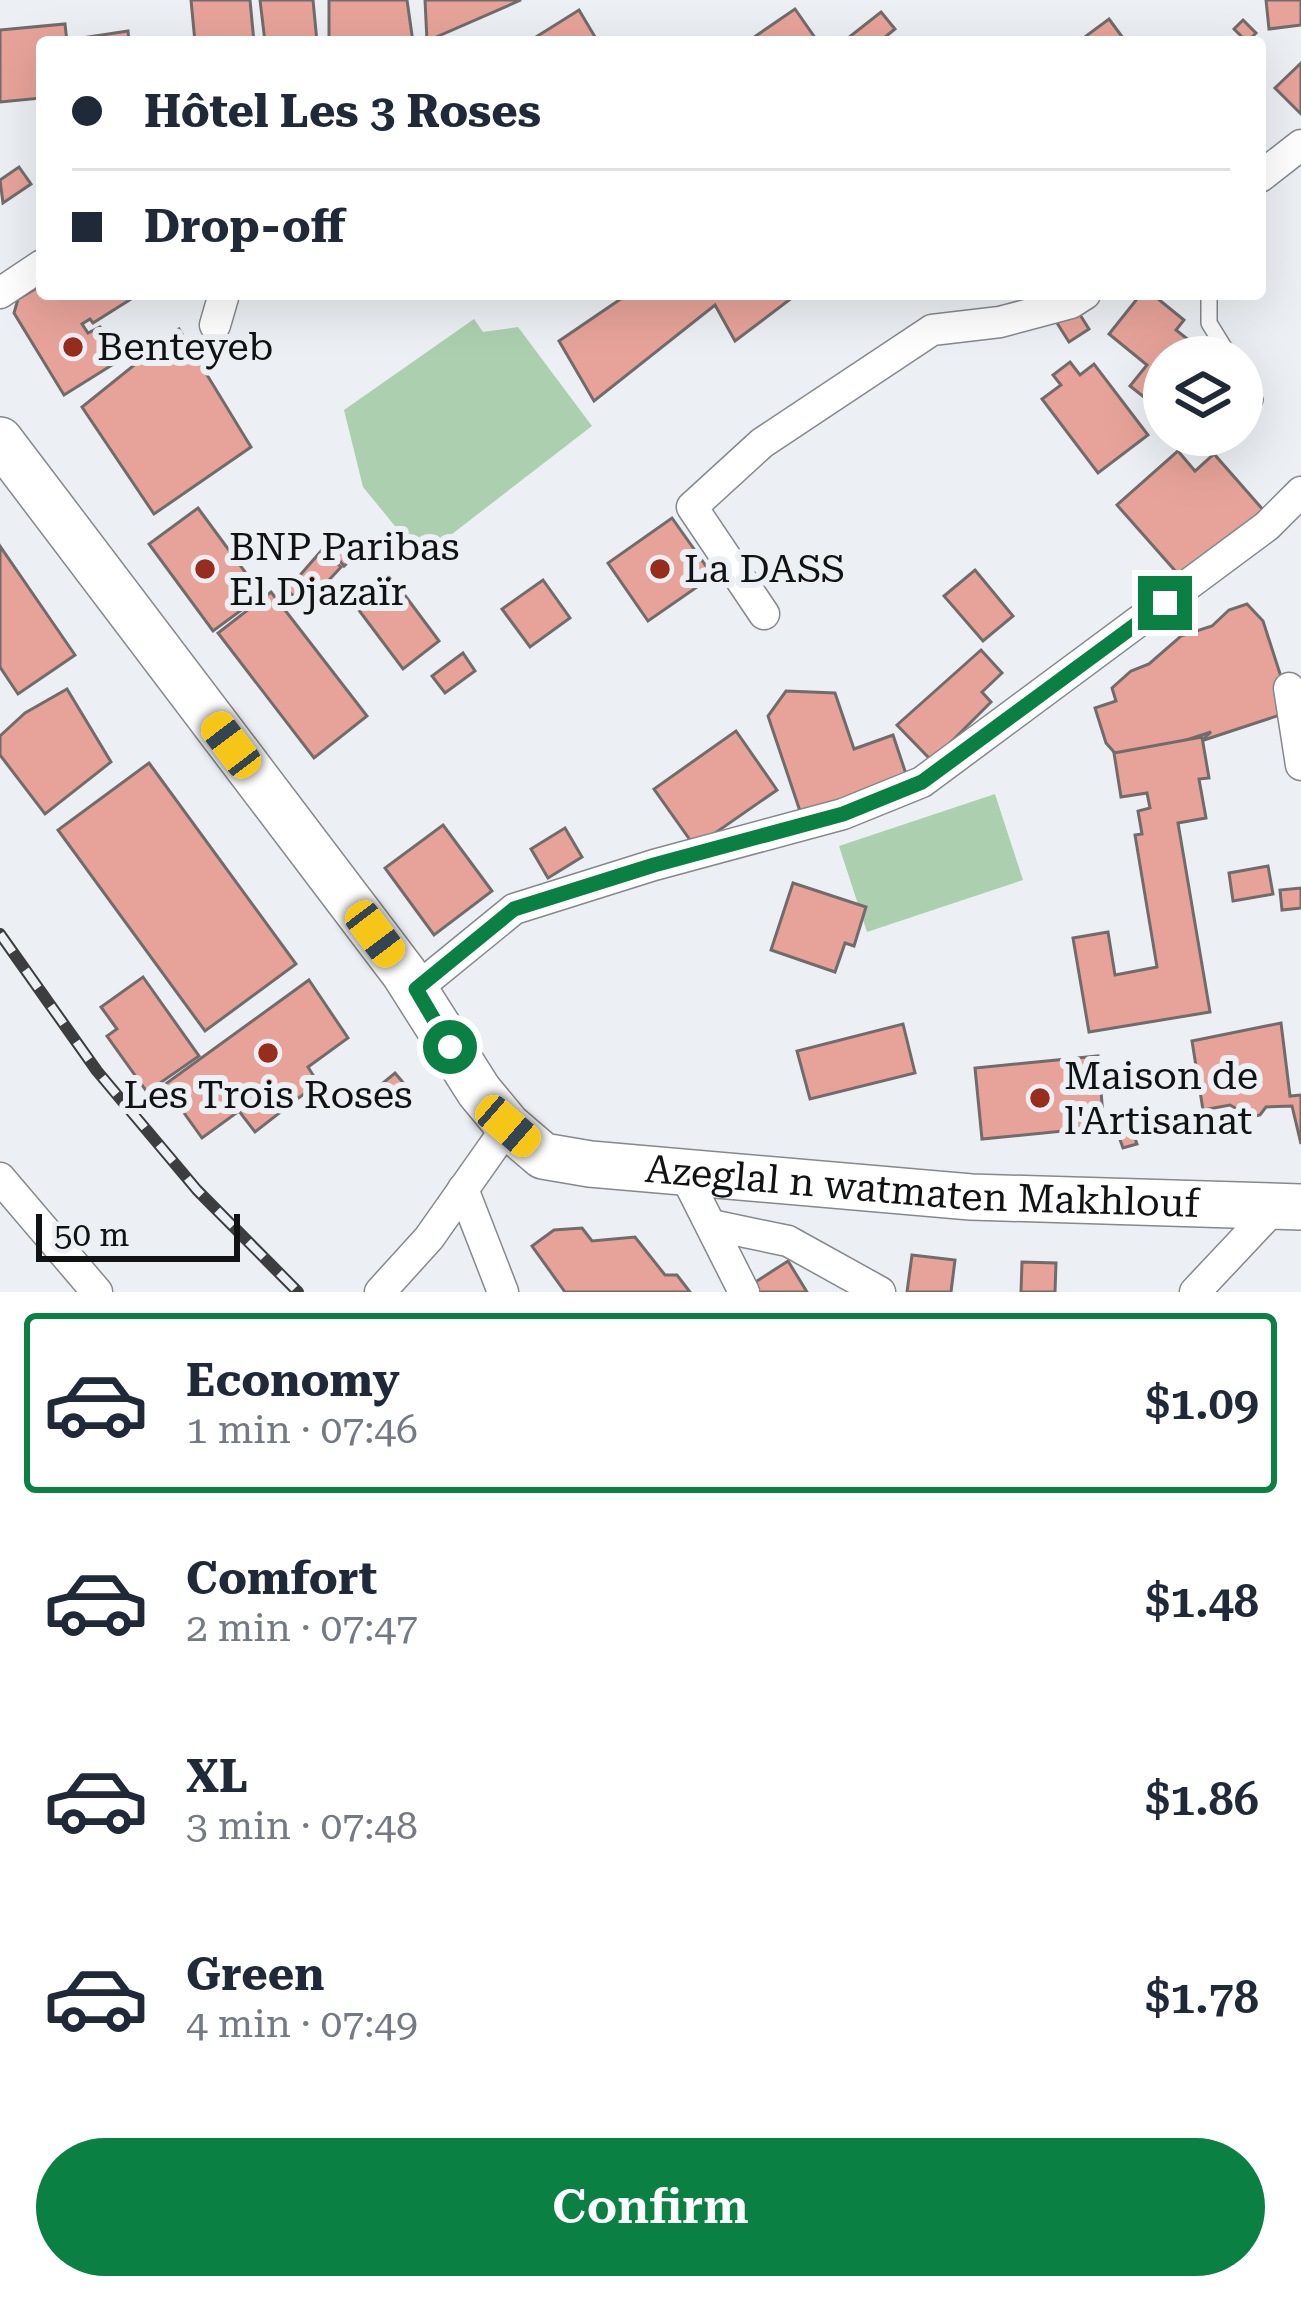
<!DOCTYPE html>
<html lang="en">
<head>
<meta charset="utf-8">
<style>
  :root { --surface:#fff; --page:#f6f6f7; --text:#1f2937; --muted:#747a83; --line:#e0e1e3; --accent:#0b8043 }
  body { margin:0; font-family:"Roboto Serif",serif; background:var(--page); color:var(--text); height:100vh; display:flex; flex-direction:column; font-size:45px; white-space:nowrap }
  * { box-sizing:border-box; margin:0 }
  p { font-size:39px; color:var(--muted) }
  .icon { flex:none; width:66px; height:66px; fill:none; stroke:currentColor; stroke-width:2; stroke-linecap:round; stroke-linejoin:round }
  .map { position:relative; height:1292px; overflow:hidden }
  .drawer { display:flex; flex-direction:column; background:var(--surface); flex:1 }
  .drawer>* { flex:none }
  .hud { position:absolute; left:36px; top:36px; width:1230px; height:264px; border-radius:12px; box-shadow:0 12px 48px #0002; display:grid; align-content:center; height:264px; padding:0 36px; background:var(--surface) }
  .tools { position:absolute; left:1143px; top:336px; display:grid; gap:24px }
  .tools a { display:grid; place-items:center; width:120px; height:120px; border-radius:50%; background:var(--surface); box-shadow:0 12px 48px #0002; font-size:60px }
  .scale { position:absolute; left:36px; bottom:30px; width:204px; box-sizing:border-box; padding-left:12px; border:6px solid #111213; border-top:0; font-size:33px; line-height:42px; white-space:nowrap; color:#111213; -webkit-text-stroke:9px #ecf0f4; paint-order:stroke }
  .end { position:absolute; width:54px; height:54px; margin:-27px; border:15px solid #0b8043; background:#fff; box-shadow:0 0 0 6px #fff }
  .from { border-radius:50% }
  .car { position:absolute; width:36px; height:72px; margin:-36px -18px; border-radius:15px; box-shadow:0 0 9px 3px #0007; background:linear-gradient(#f5c518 24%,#345 0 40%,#f5c518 0 76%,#345 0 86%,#f5c518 0) }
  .hud b { display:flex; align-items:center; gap:42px; height:114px; font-size:45px }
  .hud b+b { border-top:3px solid var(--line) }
  .hud i { width:30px; height:30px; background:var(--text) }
  ul { padding:21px 0 0; list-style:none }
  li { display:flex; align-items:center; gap:36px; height:180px; margin:0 24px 18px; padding:0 12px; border:6px solid transparent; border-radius:12px }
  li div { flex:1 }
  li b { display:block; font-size:45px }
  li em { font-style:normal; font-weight:600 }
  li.active { border-color:var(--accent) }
  li>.icon { width:108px; height:108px; stroke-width:1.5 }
  .button { display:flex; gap:24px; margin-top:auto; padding:24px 36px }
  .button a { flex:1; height:138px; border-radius:72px; background:var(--accent); color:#fff; font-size:48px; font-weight:600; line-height:138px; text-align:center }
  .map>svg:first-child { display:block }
  .green { fill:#acd0af }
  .building { fill:#e7a399; stroke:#716c6b; stroke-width:3 }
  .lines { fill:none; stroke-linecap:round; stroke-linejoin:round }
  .service-casing { stroke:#85888c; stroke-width:18 }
  .minor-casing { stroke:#85888c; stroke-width:33 }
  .secondary-casing { stroke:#85888c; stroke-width:48 }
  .service { stroke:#fff; stroke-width:15 }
  .minor { stroke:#fff; stroke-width:30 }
  .secondary { stroke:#fff; stroke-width:45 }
  .rail-casing { stroke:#3c3d3f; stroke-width:12 }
  .rail { stroke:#ecf0f4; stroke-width:8; stroke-dasharray:22; stroke-linecap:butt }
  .route { stroke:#0b8043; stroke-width:15 }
  .poi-dot { fill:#972d1d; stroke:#ecf0f4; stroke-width:4.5 }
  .labels { text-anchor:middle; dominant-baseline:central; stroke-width:12; stroke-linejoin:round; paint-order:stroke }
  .poi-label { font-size:39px; fill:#111213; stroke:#ecf0f4; text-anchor:start }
  .street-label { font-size:39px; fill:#111213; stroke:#ecf0f4 }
</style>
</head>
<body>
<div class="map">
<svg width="1301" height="1292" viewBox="0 0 1301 1292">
  <rect width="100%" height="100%" fill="#ecf0f4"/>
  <g class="green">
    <polygon points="474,319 483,332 518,327 592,426 421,558 363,487 344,410"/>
    <polygon points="995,794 1023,880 867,932 839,846"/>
  </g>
  <g class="building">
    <polygon points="191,0 250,0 254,42 195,42"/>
    <polygon points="260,0 313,0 317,42 265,42"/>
    <polygon points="329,0 407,0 413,42 329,42"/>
    <polygon points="425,0 521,0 427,41"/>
    <polygon points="1266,0 1301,0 1301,25 1269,29"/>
    <polygon points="795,9 818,42 747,42"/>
    <polygon points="579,10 598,42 528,42"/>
    <polygon points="881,12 895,29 879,42 851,42 848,38"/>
    <polygon points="1109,19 1126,42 1078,42"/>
    <polygon points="1243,20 1256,33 1247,42 1234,29"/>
    <polygon points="65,24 67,42 42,42 42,98 0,102 0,30"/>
    <polygon points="128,31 129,42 83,42 82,38"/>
    <polygon points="1301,63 1301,114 1275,88"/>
    <polygon points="19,167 31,184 3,203 0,180"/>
    <polygon points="42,285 42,294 139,294 93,323 90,319 82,324 88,333 100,327 120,360 64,395 14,313 18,299"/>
    <polygon points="628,294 797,294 735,341 715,305 594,401 559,341"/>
    <polygon points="1141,294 1152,294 1184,320 1176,330 1210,357 1164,357 1164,413 1130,386 1147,365 1109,334"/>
    <polygon points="1077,310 1089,329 1069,342 1057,323"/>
    <polygon points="179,329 251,447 154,514 82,407"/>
    <polygon points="1070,362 1080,375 1094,364 1148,435 1098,473 1042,399 1061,385 1053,375"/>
    <polygon points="1178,451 1195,471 1214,454 1265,512 1186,583 1117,505"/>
    <polygon points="198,508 262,595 213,631 149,544"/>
    <polygon points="672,518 713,576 648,621 608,563"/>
    <polygon points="348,542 357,554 344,566 333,553"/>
    <polygon points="0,546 75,655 18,694 0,667"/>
    <polygon points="322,550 341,567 305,606 287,590"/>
    <polygon points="975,570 1013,616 983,641 944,596"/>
    <polygon points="389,574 439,641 403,669 352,601"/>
    <polygon points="543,580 570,618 530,647 502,609"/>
    <polygon points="271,592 367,716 314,758 218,633"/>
    <polygon points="1247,604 1263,621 1292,711 1201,741 1211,732 1122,761 1106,743 1095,708 1116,701 1112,688 1131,671 1149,664 1181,636 1212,626 1229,610"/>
    <polygon points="981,650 1002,673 982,692 991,702 932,761 897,725"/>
    <polygon points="463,653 475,671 445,693 432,676"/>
    <polygon points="67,689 111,762 45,814 0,755 0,736 25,713"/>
    <polygon points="786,691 835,693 854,749 893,735 907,777 801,814 768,716"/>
    <polygon points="736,731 777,790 695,847 654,789"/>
    <polygon points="1202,737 1209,778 1199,779 1206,818 1178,823 1210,1012 1089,1032 1073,938 1108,932 1115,975 1157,967 1135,835 1142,834 1138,811 1150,808 1147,793 1121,797 1114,753"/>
    <polygon points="149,763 296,964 205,1031 58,830"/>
    <polygon points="443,825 492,891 434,935 385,868"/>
    <polygon points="565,828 582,857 548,878 531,849"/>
    <polygon points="1268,866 1273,894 1233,901 1229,873"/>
    <polygon points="793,883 866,907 854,946 845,943 835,972 771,950"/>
    <polygon points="1301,888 1301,908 1282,910 1280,890"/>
    <polygon points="143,977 199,1056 147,1092 107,1036 117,1029 101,1007"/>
    <polygon points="309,980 348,1038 308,1067 318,1083 255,1132 239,1111 202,1138 164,1085"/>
    <polygon points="1281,1023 1290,1096 1301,1095 1301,1144 1292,1106 1266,1107 1260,1115 1251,1117 1230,1105 1203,1110 1192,1041"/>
    <polygon points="903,1024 915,1073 810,1099 797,1051"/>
    <polygon points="1098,1056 1104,1127 982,1139 975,1068"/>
    <polygon points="395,1073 412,1093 394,1107 378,1087"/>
    <polygon points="1128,1118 1137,1144 1123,1148 1114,1123"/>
    <polygon points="582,1228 592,1241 635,1237 665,1275 677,1275 690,1292 565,1292 532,1246 554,1230"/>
    <polygon points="912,1255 955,1260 951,1292 907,1292"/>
    <polygon points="788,1261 807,1292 748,1292 746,1288"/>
    <polygon points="1022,1262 1056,1263 1055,1292 1021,1292"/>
  </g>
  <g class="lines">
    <defs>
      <g id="service">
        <polyline points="1209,294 1209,323 1230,357"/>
        <polyline points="1242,377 1255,400"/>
      </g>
      <g id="minor">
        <polyline points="1260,177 1301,145"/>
        <polyline points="0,293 42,265"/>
        <polyline points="215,325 224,294"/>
        <polyline points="764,614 692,507 762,443 932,330 1000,322 1071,303 1085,294"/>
        <polyline points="1289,688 1301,765"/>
        <polyline points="416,989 514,909 654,865 843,814 922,782 1267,526 1301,492"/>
        <polyline points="683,1171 744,1292"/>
        <polyline points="0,1178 97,1292"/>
        <polyline points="463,1189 503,1292"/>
        <polyline points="711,1225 788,1241 880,1292"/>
        <polyline points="380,1292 429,1238 508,1126"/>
        <polyline points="1195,1292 1276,1206"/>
      </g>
      <g id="secondary">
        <path id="s1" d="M0 440 404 973 479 1091 508 1126 543 1156 590 1164 971 1197 1301 1207"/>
      </g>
    </defs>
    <use href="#service" class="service-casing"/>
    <use href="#minor" class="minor-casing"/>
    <use href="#secondary" class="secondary-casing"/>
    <use href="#service" class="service"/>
    <use href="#minor" class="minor"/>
    <use href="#secondary" class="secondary"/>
    <defs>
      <polyline id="rail" points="0,934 97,1071 197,1190 298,1292"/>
    </defs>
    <use href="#rail" class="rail-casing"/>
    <use href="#rail" class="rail"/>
  </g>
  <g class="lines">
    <polyline class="route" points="450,1047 416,989 514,909 654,865 843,814 922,782 1165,603"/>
  </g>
  <g class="poi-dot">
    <circle cx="73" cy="347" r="12"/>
    <circle cx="205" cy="569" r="12"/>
    <circle cx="660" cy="569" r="12"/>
    <circle cx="268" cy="1053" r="12"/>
    <circle cx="1040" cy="1098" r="12"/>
  </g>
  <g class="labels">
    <g class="poi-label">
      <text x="97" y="347">Benteyeb</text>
      <text x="229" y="547">BNP Paribas<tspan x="229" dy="45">El Djazaïr</tspan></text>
      <text x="684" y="569">La DASS</text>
      <text x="1064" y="1076">Maison de<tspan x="1064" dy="45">l'Artisanat</tspan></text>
      <text x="268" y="1095" text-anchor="middle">Les Trois Roses</text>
    </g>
    <g class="street-label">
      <text stroke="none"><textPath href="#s1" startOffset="1281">Azeglal n watmaten Makhlouf</textPath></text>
    </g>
  </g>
</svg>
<div class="tools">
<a><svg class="icon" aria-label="layers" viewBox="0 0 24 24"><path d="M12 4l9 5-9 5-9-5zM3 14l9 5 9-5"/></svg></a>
</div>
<div class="scale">50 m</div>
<i class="end from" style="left:450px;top:1047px"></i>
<i class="end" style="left:1165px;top:603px"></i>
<i class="car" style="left:231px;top:745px;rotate:323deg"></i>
<i class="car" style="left:375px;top:934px;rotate:143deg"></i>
<i class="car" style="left:508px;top:1126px;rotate:131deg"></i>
<div class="hud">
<b><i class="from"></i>Hôtel Les 3 Roses</b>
<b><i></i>Drop-off</b>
</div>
</div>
<section class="drawer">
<ul>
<li class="active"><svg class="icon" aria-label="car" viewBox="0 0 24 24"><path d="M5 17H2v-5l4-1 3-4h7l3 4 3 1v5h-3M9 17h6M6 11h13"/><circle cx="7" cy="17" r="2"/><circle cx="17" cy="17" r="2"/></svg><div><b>Economy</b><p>1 min · 07:46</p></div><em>$1.09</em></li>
<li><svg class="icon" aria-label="car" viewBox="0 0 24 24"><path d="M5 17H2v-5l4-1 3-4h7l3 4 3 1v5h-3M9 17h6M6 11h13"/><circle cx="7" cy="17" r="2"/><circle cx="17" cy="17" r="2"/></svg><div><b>Comfort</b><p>2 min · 07:47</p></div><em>$1.48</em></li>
<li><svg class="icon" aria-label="car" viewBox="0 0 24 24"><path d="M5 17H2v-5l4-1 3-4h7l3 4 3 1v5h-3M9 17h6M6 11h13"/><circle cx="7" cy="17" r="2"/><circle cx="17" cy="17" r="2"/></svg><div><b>XL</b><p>3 min · 07:48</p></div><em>$1.86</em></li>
<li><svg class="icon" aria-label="car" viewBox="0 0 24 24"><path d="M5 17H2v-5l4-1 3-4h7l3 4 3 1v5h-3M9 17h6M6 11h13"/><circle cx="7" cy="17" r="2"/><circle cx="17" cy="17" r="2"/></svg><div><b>Green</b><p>4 min · 07:49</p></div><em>$1.78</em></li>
</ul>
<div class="button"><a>Confirm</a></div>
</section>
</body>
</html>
